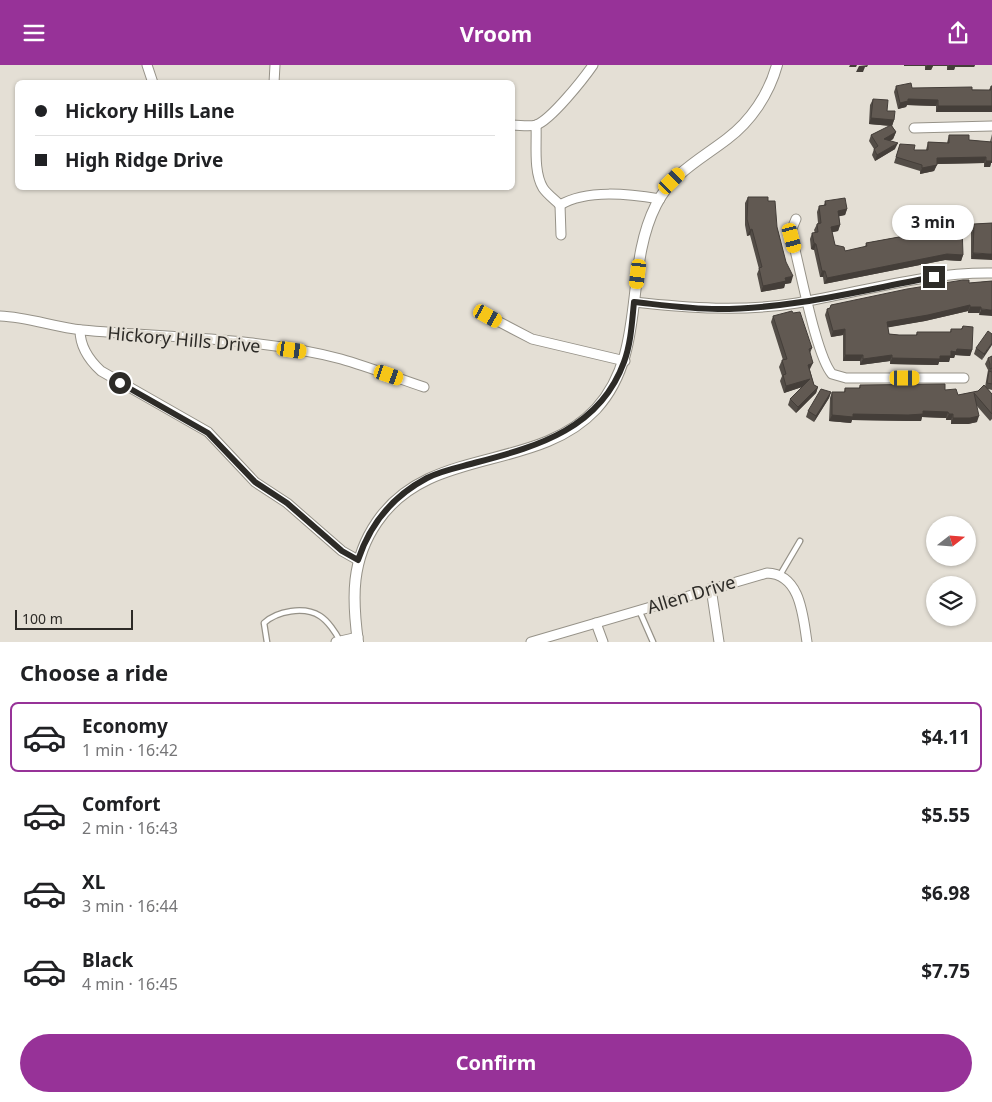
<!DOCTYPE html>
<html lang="en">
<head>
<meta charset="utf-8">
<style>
  :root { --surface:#fff; --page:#f2f2f2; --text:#202124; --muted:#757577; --line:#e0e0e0; --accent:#973298 }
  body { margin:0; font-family:"Noto Sans",sans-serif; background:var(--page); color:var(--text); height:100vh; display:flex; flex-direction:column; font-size:19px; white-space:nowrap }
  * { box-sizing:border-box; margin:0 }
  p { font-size:16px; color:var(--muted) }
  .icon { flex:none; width:28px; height:28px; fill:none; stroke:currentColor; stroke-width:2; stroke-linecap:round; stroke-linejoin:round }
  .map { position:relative; height:577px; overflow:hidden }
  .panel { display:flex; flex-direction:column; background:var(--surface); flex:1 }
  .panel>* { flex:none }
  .top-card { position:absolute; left:15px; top:15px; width:500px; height:110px; border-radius:8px; box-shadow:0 1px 4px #0004; display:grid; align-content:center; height:110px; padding:0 20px; background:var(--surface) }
  .needle { width:32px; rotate:73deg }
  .buttons { position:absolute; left:926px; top:451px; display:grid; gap:10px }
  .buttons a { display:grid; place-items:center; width:50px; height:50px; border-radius:50%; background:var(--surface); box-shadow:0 1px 4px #0004; font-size:25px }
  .scale { position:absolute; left:15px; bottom:12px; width:118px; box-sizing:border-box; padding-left:5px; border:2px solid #2d2b27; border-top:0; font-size:14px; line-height:18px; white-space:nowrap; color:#2d2b27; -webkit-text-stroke:4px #e4dfd5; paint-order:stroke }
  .end { position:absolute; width:22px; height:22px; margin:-11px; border:6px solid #2d2b27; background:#fff; box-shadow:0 0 0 2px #fff }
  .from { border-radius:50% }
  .bubble { position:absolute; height:35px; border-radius:18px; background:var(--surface); box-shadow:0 1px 4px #0004; font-size:16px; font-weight:700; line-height:35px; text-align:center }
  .car { position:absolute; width:15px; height:30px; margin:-15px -8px; border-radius:6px; box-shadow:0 0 4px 1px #0007; background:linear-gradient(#f5c518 24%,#345 0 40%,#f5c518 0 76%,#345 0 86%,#f5c518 0) }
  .top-card b { display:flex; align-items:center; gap:18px; height:48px; font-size:19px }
  .top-card b+b { border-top:1px solid var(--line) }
  .top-card i { width:12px; height:12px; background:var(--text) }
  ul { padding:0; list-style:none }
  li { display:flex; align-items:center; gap:15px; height:70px; margin:0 10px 8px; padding:0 10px; border:2px solid transparent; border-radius:8px }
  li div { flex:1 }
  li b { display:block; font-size:19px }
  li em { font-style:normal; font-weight:700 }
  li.on { border-color:var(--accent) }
  li>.icon { width:45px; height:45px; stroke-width:1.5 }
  h2 { padding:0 20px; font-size:22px; line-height:60px }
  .primary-button { display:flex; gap:10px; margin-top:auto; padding:10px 20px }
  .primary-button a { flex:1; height:58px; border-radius:30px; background:var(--accent); color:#fff; font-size:20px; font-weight:700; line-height:58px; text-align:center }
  header { display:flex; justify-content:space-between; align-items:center; height:65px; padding:0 20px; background:var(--accent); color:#fff; font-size:22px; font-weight:700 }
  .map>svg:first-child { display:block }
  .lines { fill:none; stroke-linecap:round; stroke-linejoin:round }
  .service-casing { stroke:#969288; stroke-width:7 }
  .minor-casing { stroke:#969288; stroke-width:11 }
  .tertiary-casing { stroke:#969288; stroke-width:12 }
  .service { stroke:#fff; stroke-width:4.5 }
  .minor { stroke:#fff; stroke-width:9 }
  .tertiary { stroke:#fff; stroke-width:10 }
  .wall { fill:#534d47 }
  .shaded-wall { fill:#443e39 }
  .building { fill:#615952; stroke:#443e39 }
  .route { stroke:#2d2b27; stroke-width:6 }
  .labels { text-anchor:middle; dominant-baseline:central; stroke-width:5; stroke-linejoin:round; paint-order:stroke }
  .street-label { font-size:18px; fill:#2d2b27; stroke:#e4dfd5 }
</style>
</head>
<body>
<header><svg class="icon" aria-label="menu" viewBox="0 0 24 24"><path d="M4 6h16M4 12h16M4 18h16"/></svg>Vroom<svg class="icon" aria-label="share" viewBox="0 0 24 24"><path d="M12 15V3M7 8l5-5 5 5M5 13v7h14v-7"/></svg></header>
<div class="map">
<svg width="992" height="577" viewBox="0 0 992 577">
  <rect width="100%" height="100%" fill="#e4dfd5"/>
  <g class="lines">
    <defs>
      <g id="service">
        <polyline points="780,510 800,476"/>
        <polyline points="639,545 653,577"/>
        <path d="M267 577 264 558C277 546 304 541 320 551 328 556 336 568 340 576"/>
      </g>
      <g id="minor">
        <polyline points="147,0 153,18"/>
        <polyline points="274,18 275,0"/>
        <path d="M512 60C520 60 529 62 536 60 551 55 584 13 593 0"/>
        <path d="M536 60C537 79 533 106 543 123 547 129 554 134 560 140"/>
        <polyline points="914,63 992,61"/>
        <path d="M560 140C587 124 629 129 660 134"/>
        <polyline points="560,140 561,170"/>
        <path d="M796 154 791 166 792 173C800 202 816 291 832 309L846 313H964"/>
        <path d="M634 237C689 243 743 247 797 238 862 227 926 207 992 208"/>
        <path d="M0 251C28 252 54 262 82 265 168 273 258 272 341 294 369 302 397 313 424 322"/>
        <polyline points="488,251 532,274 625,296"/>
        <path d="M80 265C80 282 89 295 101 306L208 367 255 417 287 438 342 486 358 495"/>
        <polyline points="711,523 719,577"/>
        <polyline points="596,558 603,577"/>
        <polyline points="336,577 358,572"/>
        <path d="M531 577 767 508C801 509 803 552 807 577"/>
      </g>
      <path id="tertiary" d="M358 577C352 533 351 495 377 457 429 380 536 408 596 344 648 287 623 205 656 140 671 109 701 94 727 74 751 56 769 29 777 0"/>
    </defs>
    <use href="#service" class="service-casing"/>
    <use href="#minor" class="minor-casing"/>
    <use href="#tertiary" class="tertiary-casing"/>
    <use href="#service" class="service"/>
    <use href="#minor" class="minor"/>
    <use href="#tertiary" class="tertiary"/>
  </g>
  <g class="wall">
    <polygon points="904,0 975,0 974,2 955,2 954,5 947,5 947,1 933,1 931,5 925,5 925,1 904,1"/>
    <polygon points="896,21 912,23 989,25 991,21 992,47 936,47 936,41 907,40 906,42 898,44 894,27"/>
    <polygon points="873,34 887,46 894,55 892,61 896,67 893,74 890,76 895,84 875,96 872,90 874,84 869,76 871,70 891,61 869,59 870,40"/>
    <polygon points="992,69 991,98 990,102 984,102 984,98 937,99 934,106 920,109 920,106 894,98 900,79 914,85 926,85 928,77 947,78 949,70 969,75 990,77"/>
    <polygon points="748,132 768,136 777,162 791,218 785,219 784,223 761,227 757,209 759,204 750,170 747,171 745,160 745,138"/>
    <polygon points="825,136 847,144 845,150 839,151 840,160 838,166 832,167 835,180 845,186 865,182 866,178 909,170 910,167 929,167 963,190 961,196 945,195 824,219 823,212 820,212 814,185 811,184 810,174 812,168 815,168 814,165 817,159 818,158 817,147 819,141 824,140"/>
    <polygon points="992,158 971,194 971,165 974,159"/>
    <polygon points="992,216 979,250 979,248 968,248 968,246 925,256 888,262 889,269 899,270 916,270 917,267 950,267 951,264 961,264 963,261 972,285 970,291 955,290 954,293 950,293 949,297 939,297 938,300 890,299 890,296 860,300 860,296 843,296 843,270 831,272 825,250 827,244 830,243 831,240 969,218"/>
    <polygon points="793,248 812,283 810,288 810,305 814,320 818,322 816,328 796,348 788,340 790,334 802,322 784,328 780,316 782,311 779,302 782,295 783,295 771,257 773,251"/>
    <polygon points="992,269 982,295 974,289 976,283"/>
    <polygon points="992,291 992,325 988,324 992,329 992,354 990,356 976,340 977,357 968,359 951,359 951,355 946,355 946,353 922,352 921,356 906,356 852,355 851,358 829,356 830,333 832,327 844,327 845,323 859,323 860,320 945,325 958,330 978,326 985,322 988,305 985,299 988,293"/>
    <polygon points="831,327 829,333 814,357 806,352 808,346"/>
  </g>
  <g class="shaded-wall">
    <polygon points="850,0 857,0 856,2 849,2"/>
    <polygon points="868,0 867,2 865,2 863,7 856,7 859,1"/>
    <polygon points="904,0 926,0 925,1 904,1"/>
    <polygon points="927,0 948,0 947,1 933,1 931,5 925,5"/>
    <polygon points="949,0 975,0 974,2 955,2 954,5 947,5"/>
    <polygon points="908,34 938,35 936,41 907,40 906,42 898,44 900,38"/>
    <polygon points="938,41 992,41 992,47 936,47"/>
    <polygon points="871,53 894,55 892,61 869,59"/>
    <polygon points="896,67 893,74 882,80 884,74"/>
    <polygon points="898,78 895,84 875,96 877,90"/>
    <polygon points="986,92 984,98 934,99 937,93"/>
    <polygon points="992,93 992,98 991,98 990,102 984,102 986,96"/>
    <polygon points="937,100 934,106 920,109 922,103"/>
    <polygon points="847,144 845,150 836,152 838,146"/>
    <polygon points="840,160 838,166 829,168 831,162"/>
    <polygon points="752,164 750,170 747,171 750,165"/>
    <polygon points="814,178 816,179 814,185 811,184"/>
    <polygon points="973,188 992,189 992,195 971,194"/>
    <polygon points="947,189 963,190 961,196 945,195 824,219 827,213"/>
    <polygon points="822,206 825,206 823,212 820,212"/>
    <polygon points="793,211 791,218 785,219 784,223 761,227 763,221 785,213"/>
    <polygon points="970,240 968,246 925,256 885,263 887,257"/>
    <polygon points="970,242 981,242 979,248 968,248"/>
    <polygon points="981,244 992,245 992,251 979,250"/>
    <polygon points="845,264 843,270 831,272 833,266"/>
    <polygon points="992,278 992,280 982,295 984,289"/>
    <polygon points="957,284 972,285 970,291 955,290 954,293 950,293 949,297 939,297 938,300 890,299 892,293 940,291"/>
    <polygon points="845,290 863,290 860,296 843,296"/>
    <polygon points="892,290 890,296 860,300 863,294"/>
    <polygon points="813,298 810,304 806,306 808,300"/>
    <polygon points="810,314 808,320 784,328 786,321"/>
    <polygon points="818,322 816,328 796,348 798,342"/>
    <polygon points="831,327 829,333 814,357 816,351"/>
    <polygon points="923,346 948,347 946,353 922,352 921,356 852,355 851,358 829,356 832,350"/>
    <polygon points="949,349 953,349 951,355 946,355"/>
    <polygon points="979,351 977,357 968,359 951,359 953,353"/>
  </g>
  <g class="building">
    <polygon points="911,18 912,23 972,22 972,25 991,25 991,21 992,21 992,41 938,41 938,35 908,34 908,36 900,38 896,21"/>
    <polygon points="873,34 888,35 887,46 895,46 894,55 871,53"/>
    <polygon points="891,60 896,67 884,74 898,78 877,90 874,84 878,81 871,70"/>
    <polygon points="949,70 969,70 969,75 992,77 992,96 986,96 986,92 937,93 937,100 922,103 922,100 896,92 900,79 915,80 914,85 928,85 928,77 949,78"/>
    <polygon points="748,132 768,132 768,136 775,136 777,162 786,197 793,211 785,213 786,216 763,221 759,203 762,202 752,164 750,165 747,154"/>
    <polygon points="845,133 847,144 838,146 840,160 831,162 835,180 844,182 845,186 867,181 866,178 910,170 910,167 929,163 929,167 962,161 963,190 947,189 827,213 825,206 822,206 816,179 814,178 812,168 818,167 817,159 821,158 819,141 826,140 825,136"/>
    <polygon points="992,158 992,189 973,188 974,159"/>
    <polygon points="963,215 969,215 969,218 992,216 992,245 981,244 981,242 970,242 970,240 928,250 887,257 889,269 899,270 917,270 917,267 951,267 951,264 962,264 963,261 973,262 972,285 957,284 956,287 951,286 951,291 940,291 940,294 892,293 892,290 863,294 863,290 845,290 845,264 833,266 827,244 830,243 831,240 907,224"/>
    <polygon points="792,246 793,248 800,247 812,283 809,284 813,298 808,300 814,320 818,322 798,342 790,334 810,314 786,321 783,310 786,309 782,295 787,294 773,251"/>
    <polygon points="988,266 992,269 992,278 984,289 976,283"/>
    <polygon points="992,291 992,303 990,304 990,299 988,293"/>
    <polygon points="989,306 992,307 992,319 987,318"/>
    <polygon points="945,319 945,325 956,324 958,330 978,326 984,320 992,329 992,349 974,328 979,351 970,353 953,353 953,349 949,349 948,347 923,346 923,349 908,350 853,349 853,352 832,350 832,327 845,327 845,323 860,323 860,320"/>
    <polygon points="821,324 831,327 816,351 808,346"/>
  </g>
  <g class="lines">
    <path class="route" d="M120 318 208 368 255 417 287 438 342 486 358 495C370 459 393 431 427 413 442 405 461 402 478 397 539 381 600 363 624 297 631 278 632 257 634 237 662 240 690 244 718 244 791 244 863 225 934 212"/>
  </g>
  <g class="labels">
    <g class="street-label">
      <text transform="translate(184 274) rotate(5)">Hickory Hills Drive</text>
      <text transform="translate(691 529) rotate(-17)">Allen Drive</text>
    </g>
  </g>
</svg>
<div class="buttons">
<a><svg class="needle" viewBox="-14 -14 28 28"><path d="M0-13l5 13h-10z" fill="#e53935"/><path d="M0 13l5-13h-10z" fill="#757577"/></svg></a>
<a><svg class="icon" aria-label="layers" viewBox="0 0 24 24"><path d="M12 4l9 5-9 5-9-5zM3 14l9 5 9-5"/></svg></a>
</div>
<div class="scale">100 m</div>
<i class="end from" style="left:120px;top:318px"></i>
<i class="end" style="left:934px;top:212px"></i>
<div class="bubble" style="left:892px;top:140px;width:82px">3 min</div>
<i class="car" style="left:672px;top:116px;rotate:45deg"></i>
<i class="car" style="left:792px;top:173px;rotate:165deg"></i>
<i class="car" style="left:638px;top:209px;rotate:187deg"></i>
<i class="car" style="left:488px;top:251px;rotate:119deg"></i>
<i class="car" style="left:292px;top:285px;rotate:98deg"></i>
<i class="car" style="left:389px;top:310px;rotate:109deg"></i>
<i class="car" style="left:905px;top:313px;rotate:90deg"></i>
<div class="top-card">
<b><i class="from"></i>Hickory Hills Lane</b>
<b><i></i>High Ridge Drive</b>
</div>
</div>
<section class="panel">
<h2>Choose a ride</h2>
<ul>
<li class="on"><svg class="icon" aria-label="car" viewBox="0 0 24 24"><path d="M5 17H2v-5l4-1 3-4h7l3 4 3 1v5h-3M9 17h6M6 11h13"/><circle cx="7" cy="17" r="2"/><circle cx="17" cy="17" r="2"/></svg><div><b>Economy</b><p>1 min · 16:42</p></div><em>$4.11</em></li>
<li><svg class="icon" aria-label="car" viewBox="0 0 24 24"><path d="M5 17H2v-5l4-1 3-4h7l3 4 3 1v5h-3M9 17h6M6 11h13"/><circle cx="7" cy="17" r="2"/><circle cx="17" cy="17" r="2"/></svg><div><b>Comfort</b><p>2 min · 16:43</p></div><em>$5.55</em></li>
<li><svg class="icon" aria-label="car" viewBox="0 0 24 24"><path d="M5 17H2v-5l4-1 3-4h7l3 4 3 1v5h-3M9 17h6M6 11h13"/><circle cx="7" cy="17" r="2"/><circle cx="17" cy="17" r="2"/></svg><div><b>XL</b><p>3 min · 16:44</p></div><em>$6.98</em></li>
<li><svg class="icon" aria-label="car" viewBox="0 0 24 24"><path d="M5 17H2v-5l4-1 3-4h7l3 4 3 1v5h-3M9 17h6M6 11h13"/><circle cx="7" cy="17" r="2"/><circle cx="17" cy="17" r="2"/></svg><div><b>Black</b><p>4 min · 16:45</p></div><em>$7.75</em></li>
</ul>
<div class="primary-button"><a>Confirm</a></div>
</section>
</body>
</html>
